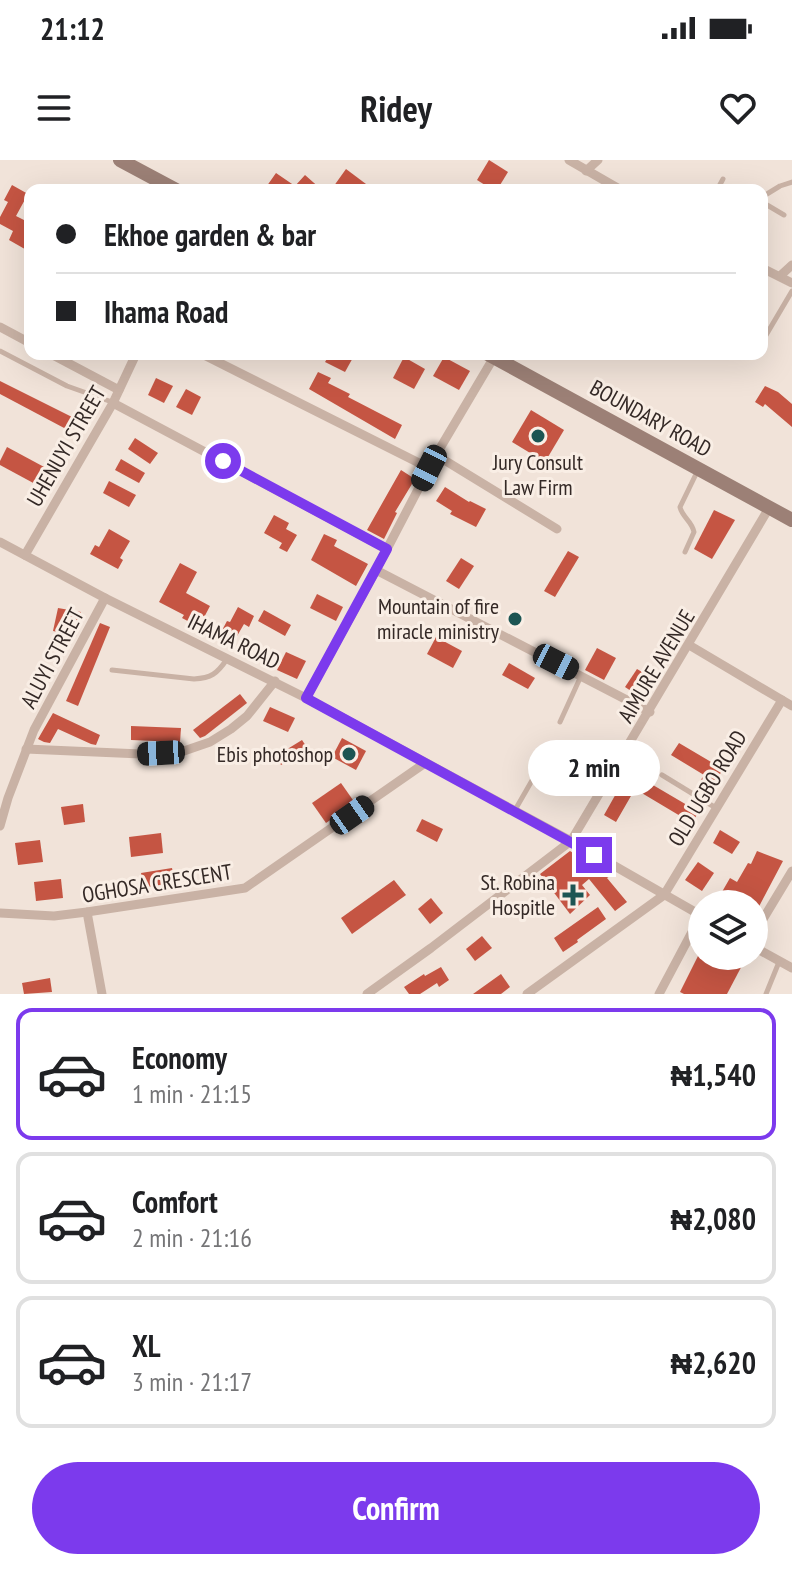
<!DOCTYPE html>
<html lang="en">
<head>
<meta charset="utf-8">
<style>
  :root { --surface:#fff; --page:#f6f6f6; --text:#202124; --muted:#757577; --line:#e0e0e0; --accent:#7c3aed }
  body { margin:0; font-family:"PT Sans Narrow",sans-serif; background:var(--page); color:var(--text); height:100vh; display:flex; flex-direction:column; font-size:30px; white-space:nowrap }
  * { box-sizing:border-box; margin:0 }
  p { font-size:26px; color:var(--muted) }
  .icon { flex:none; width:44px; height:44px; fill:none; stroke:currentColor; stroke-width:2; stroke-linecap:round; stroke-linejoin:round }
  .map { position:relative; height:834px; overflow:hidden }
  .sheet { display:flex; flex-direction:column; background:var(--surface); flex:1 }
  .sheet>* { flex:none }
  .hud { position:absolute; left:24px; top:24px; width:744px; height:176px; border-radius:16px; box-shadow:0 8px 32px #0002; display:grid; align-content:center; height:176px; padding:0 32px; background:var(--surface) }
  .fabs { position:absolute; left:688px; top:730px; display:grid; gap:16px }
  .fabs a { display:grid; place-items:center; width:80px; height:80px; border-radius:50%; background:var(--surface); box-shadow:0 8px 32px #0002; font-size:40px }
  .end { position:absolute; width:36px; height:36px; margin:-18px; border:10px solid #7c3aed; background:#fff; box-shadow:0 0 0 4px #fff }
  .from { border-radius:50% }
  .bubble { position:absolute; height:56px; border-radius:28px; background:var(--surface); box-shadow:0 8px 32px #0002; font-size:26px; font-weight:600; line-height:56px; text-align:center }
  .car { position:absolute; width:24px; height:48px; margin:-24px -12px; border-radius:10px; box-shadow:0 0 6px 2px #0007; background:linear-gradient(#222 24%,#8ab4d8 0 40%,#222 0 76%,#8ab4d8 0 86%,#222 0) }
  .hud b { display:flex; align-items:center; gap:28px; height:76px; font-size:30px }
  .hud b+b { border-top:2px solid var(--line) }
  .hud i { width:20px; height:20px; background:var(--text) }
  ul { padding:14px 0 0; list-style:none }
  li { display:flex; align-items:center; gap:24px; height:132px; margin:0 16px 12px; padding:0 16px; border:4px solid var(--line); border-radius:16px }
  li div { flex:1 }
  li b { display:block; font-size:30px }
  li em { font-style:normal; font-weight:600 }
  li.current { border-color:var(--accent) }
  li>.icon { width:72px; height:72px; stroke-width:1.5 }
  .cta { display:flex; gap:16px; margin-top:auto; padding:16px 32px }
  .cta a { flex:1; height:92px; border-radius:48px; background:var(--accent); color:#fff; font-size:32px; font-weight:600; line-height:92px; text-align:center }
  .status { display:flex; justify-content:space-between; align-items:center; height:56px; padding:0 40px; background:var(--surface); direction:ltr }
  .status svg { height:22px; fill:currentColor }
  header { display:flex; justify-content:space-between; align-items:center; height:104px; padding:0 32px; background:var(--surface); font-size:36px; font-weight:600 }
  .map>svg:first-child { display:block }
  .building { fill:#c55543 }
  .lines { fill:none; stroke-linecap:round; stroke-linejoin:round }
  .lane { stroke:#c9b2a5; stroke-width:5 }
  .street { stroke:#c9b2a5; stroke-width:9 }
  .secondary { stroke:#9c8076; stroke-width:14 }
  .route { stroke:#7c3aed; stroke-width:10 }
  .poi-dot { fill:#1c5553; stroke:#f9eee5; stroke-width:3 }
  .labels { text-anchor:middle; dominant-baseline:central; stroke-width:6; stroke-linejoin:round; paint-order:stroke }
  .street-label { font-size:22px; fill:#342926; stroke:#f9eee5 }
  .poi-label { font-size:22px; fill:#342926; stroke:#f9eee5; text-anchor:end }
</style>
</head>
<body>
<div class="status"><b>21:12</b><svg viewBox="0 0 49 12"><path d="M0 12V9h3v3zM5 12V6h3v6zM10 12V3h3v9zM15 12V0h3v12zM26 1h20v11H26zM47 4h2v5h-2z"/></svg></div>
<header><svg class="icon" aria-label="menu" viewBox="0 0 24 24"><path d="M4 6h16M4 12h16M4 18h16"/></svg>Ridey<svg class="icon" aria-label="heart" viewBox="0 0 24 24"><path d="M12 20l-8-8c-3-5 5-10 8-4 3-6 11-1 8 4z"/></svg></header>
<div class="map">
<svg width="792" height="834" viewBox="0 0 792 834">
  <rect width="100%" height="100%" fill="#f1e3d9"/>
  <g class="building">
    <polygon points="489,0 508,12 497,30 493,30 477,20"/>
    <polygon points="346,9 374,30 331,30"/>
    <polygon points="276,13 295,26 305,15 322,30 264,30"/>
    <polygon points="12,25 28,34 16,56 30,63 30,70 24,80 30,83 30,92 9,80 13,71 0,64 0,57 8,42 4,40"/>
    <polygon points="330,194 355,194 345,212 325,202"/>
    <polygon points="404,197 425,209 414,229 393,218"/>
    <polygon points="444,197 470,211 459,230 433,216"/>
    <polygon points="318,212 331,218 328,223 350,234 348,237 402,265 395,279 309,229"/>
    <polygon points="156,218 173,226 164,243 148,235"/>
    <polygon points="0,221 72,257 66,269 0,234"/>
    <polygon points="765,226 778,232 792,244 792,267 765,244 763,247 755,242"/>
    <polygon points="186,229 201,237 192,255 176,247"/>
    <polygon points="531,250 564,270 545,302 512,282"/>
    <polygon points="135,278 158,293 150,304 128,289"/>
    <polygon points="7,287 46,308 37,325 0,305 0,301"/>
    <polygon points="121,299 145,313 139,323 115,310"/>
    <polygon points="401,310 415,319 395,352 397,353 384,379 367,370"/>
    <polygon points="109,321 136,335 129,347 103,333"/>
    <polygon points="445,327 469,342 470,341 486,349 476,367 450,354 452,351 436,341"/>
    <polygon points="714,350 735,360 712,399 694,389"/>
    <polygon points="274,355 289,363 286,369 297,375 287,392 279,388 282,383 264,373"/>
    <polygon points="109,369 130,381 120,398 123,400 118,409 90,394 95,385 99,387"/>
    <polygon points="324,374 337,380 334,386 368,404 356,426 311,400"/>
    <polygon points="568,391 579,397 555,437 544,431"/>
    <polygon points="461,398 474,406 459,429 446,421"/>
    <polygon points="180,403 197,412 186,433 210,446 199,467 182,458 184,455 159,442"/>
    <polygon points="317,434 343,447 336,461 310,448"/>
    <polygon points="238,447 254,456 249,467 244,464 233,483 219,476 227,461 230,462"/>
    <polygon points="58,448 81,452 76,476 53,471"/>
    <polygon points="264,450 291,465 285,476 258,461"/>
    <polygon points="100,463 110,467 78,546 66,541"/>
    <polygon points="436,477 462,491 453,508 427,494"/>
    <polygon points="597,488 616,498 604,520 585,510"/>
    <polygon points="286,492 306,501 297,519 277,510"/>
    <polygon points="509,503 535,518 528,529 502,515"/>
    <polygon points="637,509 652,518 640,537 625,527"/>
    <polygon points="240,534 247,543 205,576 200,578 193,570"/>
    <polygon points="270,547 295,558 288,572 263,561"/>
    <polygon points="53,553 100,575 96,585 91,584 58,569 50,583 44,582 38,579"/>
    <polygon points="131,566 181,568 180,582 131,580"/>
    <polygon points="342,578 366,591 356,610 332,597"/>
    <polygon points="302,580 308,589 281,605 276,596"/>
    <polygon points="679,583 723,609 707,636 695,629 704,615 671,595"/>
    <polygon points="631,607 643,614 641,618 687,645 691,639 702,646 692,663 635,629 616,662 604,655"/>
    <polygon points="341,623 355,643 326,663 312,643"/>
    <polygon points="83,644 85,662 64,665 61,647"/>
    <polygon points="422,659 443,669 437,682 416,671"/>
    <polygon points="720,670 740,682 732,694 713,683"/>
    <polygon points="161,673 163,693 131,697 129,677"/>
    <polygon points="40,680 43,702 18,705 15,683"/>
    <polygon points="570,691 610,716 607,718 627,742 615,751 589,719 582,725 590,735 570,754 540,714"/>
    <polygon points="757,691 783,701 754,756 754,744 715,744 730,718 737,722 748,703 751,704"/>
    <polygon points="698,702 714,713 702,731 685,720"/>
    <polygon points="172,708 175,722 144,728 141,713"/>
    <polygon points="61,719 63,738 36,741 34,722"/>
    <polygon points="394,720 406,735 352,774 341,758"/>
    <polygon points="431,738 443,753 430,764 418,749"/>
    <polygon points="598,747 606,759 577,780 578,782 563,792 554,778"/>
    <polygon points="482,776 492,788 475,801 466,789"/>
    <polygon points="698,796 747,796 727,834 684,834 680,832"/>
    <polygon points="441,807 449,820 439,827 437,823 420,834 409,834 404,827 424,814 425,816"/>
    <polygon points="501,814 510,827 501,834 473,834"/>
    <polygon points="50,818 52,832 24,834 22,823"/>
  </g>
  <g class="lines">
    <g class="lane">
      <polyline points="717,30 723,19"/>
      <polyline points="762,37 780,26 792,22"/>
      <polyline points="762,42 784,55"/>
      <polyline points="762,182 792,131"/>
      <polyline points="0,191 67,226 112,242"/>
      <path d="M685 392 694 372C692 361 682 357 680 347L698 310"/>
      <path d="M112 510 194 519C211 518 217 514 227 499"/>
      <polyline points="560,562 581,516"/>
      <polyline points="662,615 716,648"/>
      <polyline points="515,650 534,617 544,608 543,596"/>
      <polyline points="766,834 779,802"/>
    </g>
    <g class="street">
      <polyline points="569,0 621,30"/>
      <polyline points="586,11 598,0"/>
      <polyline points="762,108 792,123"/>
      <polyline points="780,116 792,105"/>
      <polyline points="0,167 30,183"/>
      <polyline points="51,194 119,230"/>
      <polyline points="202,194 429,308"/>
      <polyline points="113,243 387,389"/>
      <polyline points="436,295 557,369"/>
      <polyline points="0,382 105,438 306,538 571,681 702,756"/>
      <polyline points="25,395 113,243 136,194"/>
      <polyline points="376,410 650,552"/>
      <polyline points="689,485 792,546"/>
      <polyline points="306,538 376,410 436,295 494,197"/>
      <polyline points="26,589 141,594 181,592 210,582 231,569 247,556 275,521"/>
      <polyline points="0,666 8,638 34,570 105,438"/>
      <polyline points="87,752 102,834"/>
      <polyline points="0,753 54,756 87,752 245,728 425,603"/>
      <polyline points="754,774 792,711"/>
      <polyline points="754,787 792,808"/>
      <polyline points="367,834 431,788 571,681 769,348"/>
      <polyline points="527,834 664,735 782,540"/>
      <polyline points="659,834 701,755"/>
    </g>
    <g class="secondary">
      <polyline points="120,0 176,30"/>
      <polyline points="488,194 792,360"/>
    </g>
  </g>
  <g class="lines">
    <polyline class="route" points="223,301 387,389 306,538 594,695"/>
  </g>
  <g class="poi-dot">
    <circle cx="538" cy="276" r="8"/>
    <circle cx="515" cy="459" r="8"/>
    <circle cx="349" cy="594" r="8"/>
    <path d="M569 723h8v8h8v8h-8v8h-8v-8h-8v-8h8z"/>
  </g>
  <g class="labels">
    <g class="street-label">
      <text transform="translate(651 258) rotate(29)">BOUNDARY ROAD</text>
      <text transform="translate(66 286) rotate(-60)">UHENUYI STREET</text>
      <text transform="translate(234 481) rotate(26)">IHAMA ROAD</text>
      <text transform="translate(52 498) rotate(-62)">ALUYI STREET</text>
      <text transform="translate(656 506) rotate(-59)">AIMURE AVENUE</text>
      <text transform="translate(707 628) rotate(-59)">OLD UGBO ROAD</text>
      <text transform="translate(157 723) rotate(-9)">OGHOSA CRESCENT</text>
    </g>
    <g class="poi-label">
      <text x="538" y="302" text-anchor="middle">Jury Consult<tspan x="538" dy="25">Law Firm</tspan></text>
      <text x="499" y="446">Mountain of fire<tspan x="499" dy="25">miracle ministry</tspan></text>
      <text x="333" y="594">Ebis photoshop</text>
      <text x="555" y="722">St. Robina<tspan x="555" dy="25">Hospitle</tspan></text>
    </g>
  </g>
</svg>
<div class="fabs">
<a><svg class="icon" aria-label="layers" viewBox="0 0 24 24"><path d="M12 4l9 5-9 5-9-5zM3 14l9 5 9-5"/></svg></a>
</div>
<i class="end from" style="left:223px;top:301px"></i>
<i class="end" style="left:594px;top:695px"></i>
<div class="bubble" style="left:528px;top:580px;width:132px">2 min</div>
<i class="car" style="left:429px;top:308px;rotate:207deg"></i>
<i class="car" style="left:556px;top:502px;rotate:117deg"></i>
<i class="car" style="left:161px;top:593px;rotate:267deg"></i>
<i class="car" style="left:352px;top:655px;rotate:55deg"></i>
<div class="hud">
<b><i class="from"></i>Ekhoe garden &amp; bar</b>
<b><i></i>Ihama Road</b>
</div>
</div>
<section class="sheet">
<ul>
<li class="current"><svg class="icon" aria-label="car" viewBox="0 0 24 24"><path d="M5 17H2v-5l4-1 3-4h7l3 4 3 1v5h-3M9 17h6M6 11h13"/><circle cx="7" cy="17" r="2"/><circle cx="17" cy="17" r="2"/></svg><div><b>Economy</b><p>1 min · 21:15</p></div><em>₦1,540</em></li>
<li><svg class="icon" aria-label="car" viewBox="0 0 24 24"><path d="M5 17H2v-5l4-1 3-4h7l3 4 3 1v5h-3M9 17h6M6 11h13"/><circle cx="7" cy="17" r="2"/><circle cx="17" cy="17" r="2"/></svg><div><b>Comfort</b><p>2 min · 21:16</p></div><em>₦2,080</em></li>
<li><svg class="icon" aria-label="car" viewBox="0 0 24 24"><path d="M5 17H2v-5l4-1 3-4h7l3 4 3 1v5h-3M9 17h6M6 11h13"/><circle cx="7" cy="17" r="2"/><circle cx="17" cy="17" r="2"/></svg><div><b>XL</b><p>3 min · 21:17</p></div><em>₦2,620</em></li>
</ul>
<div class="cta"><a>Confirm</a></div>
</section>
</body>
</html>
